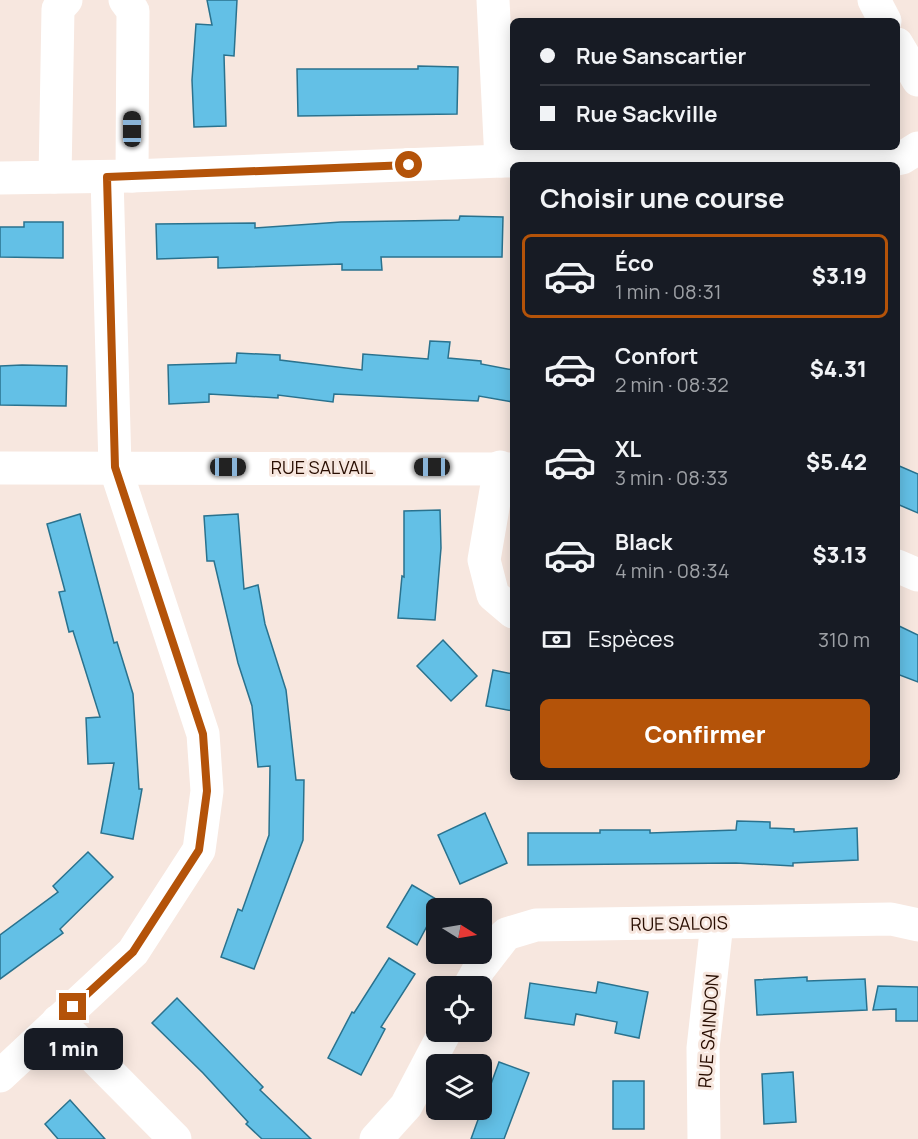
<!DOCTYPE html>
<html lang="fr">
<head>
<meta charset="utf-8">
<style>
  :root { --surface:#171b24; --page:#20242c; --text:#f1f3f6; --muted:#9ea1a6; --line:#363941; --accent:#b45309 }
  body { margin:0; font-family:Manrope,sans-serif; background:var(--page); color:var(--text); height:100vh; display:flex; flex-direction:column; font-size:22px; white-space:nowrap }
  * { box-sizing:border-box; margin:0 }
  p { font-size:20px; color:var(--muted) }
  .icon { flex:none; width:33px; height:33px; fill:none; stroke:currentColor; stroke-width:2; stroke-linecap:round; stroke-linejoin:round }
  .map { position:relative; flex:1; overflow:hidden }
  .details { position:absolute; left:510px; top:162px; width:390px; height:618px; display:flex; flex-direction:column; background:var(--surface); border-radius:9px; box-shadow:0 3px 15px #0003 }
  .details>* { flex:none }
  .top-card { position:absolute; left:510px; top:18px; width:390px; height:132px; border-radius:9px; box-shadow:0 3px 15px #0003; display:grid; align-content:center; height:132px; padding:0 30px; background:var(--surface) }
  .needle { width:39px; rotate:101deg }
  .buttons { position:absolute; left:426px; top:898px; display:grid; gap:12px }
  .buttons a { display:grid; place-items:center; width:66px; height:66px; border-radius:9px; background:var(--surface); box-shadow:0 3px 15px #0003; font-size:30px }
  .end { position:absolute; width:27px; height:27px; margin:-14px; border:8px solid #b45309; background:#fff; box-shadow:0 0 0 3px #fff }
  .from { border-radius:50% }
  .bubble { position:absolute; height:42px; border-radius:9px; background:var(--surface); box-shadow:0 3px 15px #0003; font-size:20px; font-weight:800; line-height:42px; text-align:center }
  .car { position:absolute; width:18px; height:36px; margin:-18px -9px; border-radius:8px; box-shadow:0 0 4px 2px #0007; background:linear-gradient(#222 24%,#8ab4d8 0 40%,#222 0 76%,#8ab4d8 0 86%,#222 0) }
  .top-card b { display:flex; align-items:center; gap:21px; height:57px; font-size:22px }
  .top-card b+b { border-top:2px solid var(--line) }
  .top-card i { width:15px; height:15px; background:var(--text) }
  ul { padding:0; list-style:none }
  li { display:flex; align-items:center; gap:18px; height:84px; margin:0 12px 9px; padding:0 18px; border:3px solid transparent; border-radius:9px }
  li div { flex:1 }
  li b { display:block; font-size:22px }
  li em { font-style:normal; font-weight:800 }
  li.on { border-color:var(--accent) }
  li>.icon { width:54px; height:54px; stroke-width:1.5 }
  h2 { padding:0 30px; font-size:27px; line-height:72px }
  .pay { display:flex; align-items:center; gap:15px; height:66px; padding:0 30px; font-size:22px }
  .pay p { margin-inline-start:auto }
  .button { display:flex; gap:12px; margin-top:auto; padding:12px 30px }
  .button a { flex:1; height:69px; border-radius:9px; background:var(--accent); color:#fff; font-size:24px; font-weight:800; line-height:69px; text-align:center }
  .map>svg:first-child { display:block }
  .building { fill:#63c0e6; stroke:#2a728e; stroke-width:1.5 }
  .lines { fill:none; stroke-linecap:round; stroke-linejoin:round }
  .minor { stroke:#fff; stroke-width:33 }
  .route { stroke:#b45309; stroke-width:8 }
  .labels { text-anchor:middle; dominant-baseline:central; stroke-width:6; stroke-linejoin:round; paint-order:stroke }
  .street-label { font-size:18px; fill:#280d01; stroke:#f7e7df }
</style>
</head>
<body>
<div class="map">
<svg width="918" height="1139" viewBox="0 0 918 1139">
  <rect width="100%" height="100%" fill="#f7e7df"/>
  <g class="building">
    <polygon points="207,0 237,0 234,56 224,55 226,126 194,127 192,80 196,24 212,25"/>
    <polygon points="418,66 458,67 457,114 298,116 297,69 418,69"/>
    <polygon points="460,216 503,217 502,257 381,257 382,270 342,270 342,264 218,268 218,257 157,259 156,224 255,223 255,228 341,222 459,220"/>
    <polygon points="24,222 63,222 63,258 0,257 0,227 24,227"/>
    <polygon points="430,341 450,342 448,358 481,361 481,364 513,370 513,402 479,396 478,401 334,394 333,402 278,395 278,398 209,394 209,402 169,404 168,365 236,363 237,353 280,355 280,360 362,370 363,354 428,359"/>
    <polygon points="22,365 67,366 66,406 0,405 0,366"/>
    <polygon points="897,465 918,474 918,513 897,504"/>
    <polygon points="440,510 441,548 435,620 398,618 402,576 404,577 404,511"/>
    <polygon points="80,514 114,643 117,642 133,694 139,789 142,789 133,839 101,833 114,763 88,764 86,718 100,717 73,631 69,632 59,592 65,591 47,524"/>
    <polygon points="238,514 244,589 258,585 265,624 286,690 296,780 304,780 303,840 254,969 221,957 238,909 242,911 269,835 270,766 258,767 252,706 238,663 214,561 207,561 204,516"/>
    <polygon points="897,625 918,635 918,682 897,674"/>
    <polygon points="443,640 477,676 451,701 417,666"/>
    <polygon points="493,670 513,674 513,711 486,706"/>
    <polygon points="485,813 507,863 460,884 438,835"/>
    <polygon points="737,821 770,822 770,828 794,829 794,832 857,828 858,860 793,863 793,866 736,863 528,865 528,833 600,833 600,830 650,830 650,833 736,830"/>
    <polygon points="88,852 113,877 60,929 63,933 0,979 0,935 58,892 53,886"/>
    <polygon points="412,885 443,903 436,909 417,945 387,927"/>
    <polygon points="389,958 415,974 381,1027 385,1029 361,1075 328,1058 352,1012 354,1013"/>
    <polygon points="807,977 807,981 865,979 867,1010 757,1015 755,980"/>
    <polygon points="598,982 648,992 639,1038 615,1033 617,1022 576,1014 574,1025 525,1018 530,983 596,993"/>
    <polygon points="878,986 918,987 918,1021 896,1021 896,1009 873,1010"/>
    <polygon points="177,998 263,1087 260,1090 311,1139 262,1139 246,1124 248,1122 203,1073 152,1023"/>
    <polygon points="499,1062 529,1073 504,1139 471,1139"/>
    <polygon points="793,1072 796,1122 764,1124 762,1074"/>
    <rect x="613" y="1081" width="31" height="48"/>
    <polygon points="70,1100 105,1139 58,1139 45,1124"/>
  </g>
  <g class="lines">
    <g class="minor">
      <polyline points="125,0 133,11 132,176"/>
      <polyline points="493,0 501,161"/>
      <polyline points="874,0 885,21"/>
      <polyline points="897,44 918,80"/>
      <polyline points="55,177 58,9 66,0"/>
      <polyline points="0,178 132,176 501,161 875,164 902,158 918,148"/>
      <polyline points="500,467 484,560 493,595 513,612"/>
      <polyline points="0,468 513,469"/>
      <polyline points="897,566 918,575"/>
      <polyline points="469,987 479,969 506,934 536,925 891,919 918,925"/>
      <polyline points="58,1021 175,1139"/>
      <polyline points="0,1076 133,952 199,850 207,791 203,734 115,467 107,177"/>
      <polyline points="376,1139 406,1106 445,1032"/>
      <polyline points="704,1139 703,1048 717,923"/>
    </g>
  </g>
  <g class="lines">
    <polyline class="route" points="73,1007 133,952 199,850 207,791 203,734 115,467 107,177 409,165"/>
  </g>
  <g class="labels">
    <g class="street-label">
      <text x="322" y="467">RUE SALVAIL</text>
      <text transform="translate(679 923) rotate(-1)">RUE SALOIS</text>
      <text transform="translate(708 1031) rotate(-86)">RUE SAINDON</text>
    </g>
  </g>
</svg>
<div class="buttons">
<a><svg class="needle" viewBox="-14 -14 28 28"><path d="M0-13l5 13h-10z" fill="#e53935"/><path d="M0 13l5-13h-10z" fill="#9ea1a6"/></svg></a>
<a><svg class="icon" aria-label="locate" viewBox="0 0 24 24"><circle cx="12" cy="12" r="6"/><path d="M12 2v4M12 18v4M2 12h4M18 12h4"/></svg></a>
<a><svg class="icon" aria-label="layers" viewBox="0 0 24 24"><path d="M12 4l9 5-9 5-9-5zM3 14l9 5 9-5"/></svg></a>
</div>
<i class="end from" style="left:409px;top:165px"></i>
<i class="end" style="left:73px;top:1007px"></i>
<div class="bubble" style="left:24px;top:1028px;width:99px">1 min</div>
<i class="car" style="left:132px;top:129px;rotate:0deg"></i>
<i class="car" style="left:228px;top:467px;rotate:90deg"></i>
<i class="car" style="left:432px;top:467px;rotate:270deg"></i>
<div class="top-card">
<b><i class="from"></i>Rue Sanscartier</b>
<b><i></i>Rue Sackville</b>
</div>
<section class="details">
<h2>Choisir une course</h2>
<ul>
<li class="on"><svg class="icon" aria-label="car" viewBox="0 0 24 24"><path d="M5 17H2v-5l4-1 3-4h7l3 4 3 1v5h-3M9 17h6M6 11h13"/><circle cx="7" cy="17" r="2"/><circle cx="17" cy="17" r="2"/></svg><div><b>Éco</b><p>1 min · 08:31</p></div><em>$3.19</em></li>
<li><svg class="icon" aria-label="car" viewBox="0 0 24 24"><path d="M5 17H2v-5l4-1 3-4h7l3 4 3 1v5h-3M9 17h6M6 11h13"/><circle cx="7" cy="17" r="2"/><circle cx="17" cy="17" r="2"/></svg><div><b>Confort</b><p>2 min · 08:32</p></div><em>$4.31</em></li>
<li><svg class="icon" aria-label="car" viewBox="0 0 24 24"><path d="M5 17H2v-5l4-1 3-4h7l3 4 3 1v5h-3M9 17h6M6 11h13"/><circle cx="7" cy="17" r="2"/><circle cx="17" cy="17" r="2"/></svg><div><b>XL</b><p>3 min · 08:33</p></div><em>$5.42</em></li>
<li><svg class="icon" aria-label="car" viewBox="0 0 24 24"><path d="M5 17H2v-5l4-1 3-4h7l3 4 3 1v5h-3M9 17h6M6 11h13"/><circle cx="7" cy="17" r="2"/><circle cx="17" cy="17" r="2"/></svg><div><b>Black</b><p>4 min · 08:34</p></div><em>$3.13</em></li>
</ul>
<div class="pay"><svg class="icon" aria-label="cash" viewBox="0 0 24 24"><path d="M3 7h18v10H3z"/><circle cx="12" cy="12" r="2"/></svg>Espèces<p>310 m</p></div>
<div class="button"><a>Confirmer</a></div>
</section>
</div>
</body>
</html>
